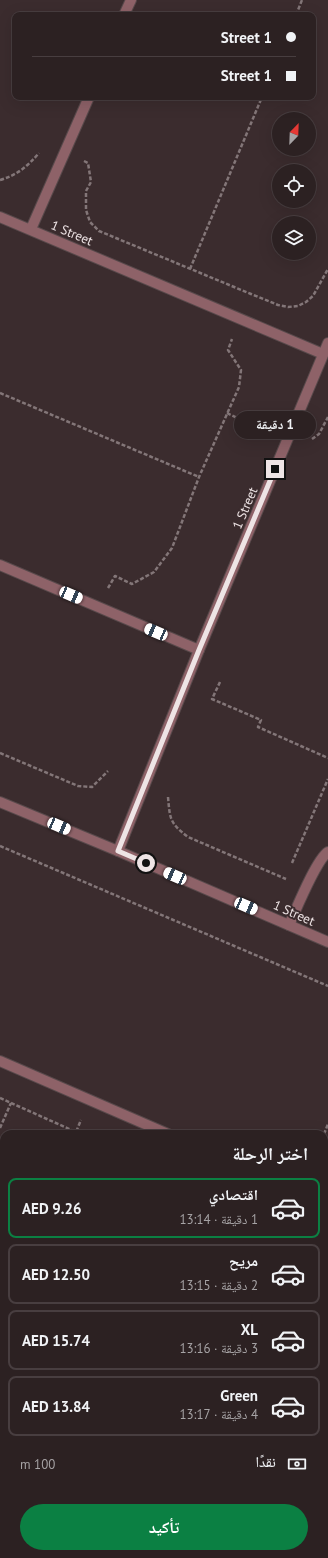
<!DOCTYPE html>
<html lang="ar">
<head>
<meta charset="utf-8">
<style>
  :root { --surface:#2c2122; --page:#34292a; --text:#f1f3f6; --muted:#a6a3a5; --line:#483e40; --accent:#0b8043 }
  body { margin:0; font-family:"PT Sans","Noto Naskh Arabic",sans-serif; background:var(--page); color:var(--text); direction:rtl; height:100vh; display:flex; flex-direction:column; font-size:15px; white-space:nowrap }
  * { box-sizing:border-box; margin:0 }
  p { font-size:13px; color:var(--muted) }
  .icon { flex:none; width:22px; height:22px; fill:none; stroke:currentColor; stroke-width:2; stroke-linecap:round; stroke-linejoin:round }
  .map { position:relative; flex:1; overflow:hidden; direction:ltr }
  .panel { position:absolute; left:0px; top:1130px; width:328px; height:428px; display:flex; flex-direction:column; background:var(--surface); border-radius:12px 12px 0 0; box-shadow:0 4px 16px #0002,0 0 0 1px var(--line); direction:rtl }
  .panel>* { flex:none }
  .top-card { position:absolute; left:12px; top:12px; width:304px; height:88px; border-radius:8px; box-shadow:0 4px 16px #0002,0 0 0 1px var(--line); direction:rtl; display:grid; align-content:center; height:88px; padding:0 20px; background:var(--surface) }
  .needle { width:26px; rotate:23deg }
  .controls { position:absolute; left:272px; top:112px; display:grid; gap:8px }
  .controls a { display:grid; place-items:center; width:44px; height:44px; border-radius:50%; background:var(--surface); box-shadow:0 4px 16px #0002,0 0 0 1px var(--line); font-size:20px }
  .end { position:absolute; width:18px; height:18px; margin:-9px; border:5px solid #eee4e5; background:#111; box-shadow:0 0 0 2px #111 }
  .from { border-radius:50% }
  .bubble { position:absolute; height:28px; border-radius:14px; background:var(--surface); box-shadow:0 4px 16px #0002,0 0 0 1px var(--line); font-size:13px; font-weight:700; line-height:28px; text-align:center; direction:rtl }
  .car { position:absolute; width:12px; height:24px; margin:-12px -6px; border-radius:5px; box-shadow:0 0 3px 1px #0007; background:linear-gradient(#fff 24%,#345 0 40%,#fff 0 76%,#345 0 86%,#fff 0) }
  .top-card b { display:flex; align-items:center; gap:14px; height:38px; font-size:15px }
  .top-card b+b { border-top:1px solid var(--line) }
  .top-card i { width:10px; height:10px; background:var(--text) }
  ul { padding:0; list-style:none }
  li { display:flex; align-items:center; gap:12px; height:60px; margin:0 8px 6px; padding:0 12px; border:2px solid var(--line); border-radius:8px }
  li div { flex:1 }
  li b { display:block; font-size:15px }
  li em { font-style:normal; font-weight:700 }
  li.current { border-color:var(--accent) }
  li>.icon { width:36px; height:36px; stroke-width:1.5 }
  h2 { padding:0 20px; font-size:18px; line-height:48px }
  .pay { display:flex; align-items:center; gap:10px; height:44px; padding:0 20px; font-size:15px }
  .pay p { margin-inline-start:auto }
  .cta { display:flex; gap:8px; margin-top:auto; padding:8px 20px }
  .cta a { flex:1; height:46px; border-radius:24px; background:var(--accent); color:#fff; font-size:16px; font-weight:700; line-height:46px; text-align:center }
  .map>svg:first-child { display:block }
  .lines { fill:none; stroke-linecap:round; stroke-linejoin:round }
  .lane-casing { stroke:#58494b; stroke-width:12 }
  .street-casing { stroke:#58494b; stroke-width:12 }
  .path { stroke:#837678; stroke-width:2.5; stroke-dasharray:4 2; stroke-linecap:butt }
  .lane { stroke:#8e6268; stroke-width:10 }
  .street { stroke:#8e6268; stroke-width:10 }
  .route { stroke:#eee4e5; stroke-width:5 }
  .labels { text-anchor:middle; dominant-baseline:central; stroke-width:4; stroke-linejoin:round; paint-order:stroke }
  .street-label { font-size:13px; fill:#eee4e5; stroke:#3b2c2e }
</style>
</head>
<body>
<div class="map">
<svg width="328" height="1558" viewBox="0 0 328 1558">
  <rect width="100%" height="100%" fill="#3b2c2e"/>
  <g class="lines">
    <defs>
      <path id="lane" d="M289 925C296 910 316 860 328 852"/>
      <g id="street">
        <polyline points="124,15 131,0"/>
        <polyline points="0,217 323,354"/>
        <polyline points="31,229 89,97"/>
        <polyline points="0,565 199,650"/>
        <polyline points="0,802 118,851 328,942"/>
        <polyline points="118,851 199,650 328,343"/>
        <polyline points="0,1061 168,1134"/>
        <polyline points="324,1239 328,1230"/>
        <polyline points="0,1519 4,1510"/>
        <polyline points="189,1558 191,1554"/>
      </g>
    </defs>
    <use href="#lane" class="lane-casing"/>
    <use href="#street" class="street-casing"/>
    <g class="path">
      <polyline points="296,15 302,0"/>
      <polyline points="84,161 88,163 91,182 86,191 86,210 90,222 99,231 251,294 278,305 288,307 298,306 306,302 313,296 328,269"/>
      <path d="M0 180C17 175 27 167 39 153"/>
      <polyline points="190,269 262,97"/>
      <polyline points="0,393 199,477"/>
      <polyline points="227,413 266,432"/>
      <polyline points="312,439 319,434 328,417"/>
      <polyline points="108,588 115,576 132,584 154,572 172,548 199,477 239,387 241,370 228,350 232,339"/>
      <polyline points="220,682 212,699 261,720 258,727 328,758"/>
      <polyline points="0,753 78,786 92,787 108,771"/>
      <path d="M168 797C170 820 170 823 188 837L286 879"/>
      <polyline points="0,846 328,986"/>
      <polyline points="292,863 328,779"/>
      <polyline points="0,1098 76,1132 81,1120"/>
      <polyline points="0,1128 11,1103"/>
      <polyline points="324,1134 328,1124"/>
      <polyline points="324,1356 328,1346"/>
      <polyline points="144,1558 146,1554"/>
      <polyline points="238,1558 239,1554"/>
    </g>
    <use href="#lane" class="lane"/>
    <use href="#street" class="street"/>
  </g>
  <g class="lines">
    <polyline class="route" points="146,863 118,851 199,650 275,469"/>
  </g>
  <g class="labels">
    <g class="street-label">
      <text transform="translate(72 233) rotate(23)">1 Street</text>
      <text transform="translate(245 508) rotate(-67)">1 Street</text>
      <text transform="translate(294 913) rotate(24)">1 Street</text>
    </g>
  </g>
</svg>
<div class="controls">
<a><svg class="needle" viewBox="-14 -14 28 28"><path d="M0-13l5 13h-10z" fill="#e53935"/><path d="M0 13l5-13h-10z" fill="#a6a3a5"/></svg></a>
<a><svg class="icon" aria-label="locate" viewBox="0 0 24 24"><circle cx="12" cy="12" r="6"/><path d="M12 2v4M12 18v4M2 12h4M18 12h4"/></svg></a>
<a><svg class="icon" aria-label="layers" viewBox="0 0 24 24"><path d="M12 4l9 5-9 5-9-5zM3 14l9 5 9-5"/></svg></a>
</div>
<i class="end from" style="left:146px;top:863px"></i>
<i class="end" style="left:275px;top:469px"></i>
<div class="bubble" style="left:234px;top:411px;width:82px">1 دقيقة</div>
<i class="car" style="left:71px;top:595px;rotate:113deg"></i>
<i class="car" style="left:156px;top:632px;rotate:293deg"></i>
<i class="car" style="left:59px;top:826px;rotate:113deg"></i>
<i class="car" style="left:175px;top:876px;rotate:294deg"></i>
<i class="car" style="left:246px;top:906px;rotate:113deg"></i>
<div class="top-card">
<b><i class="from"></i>1 Street</b>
<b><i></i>1 Street</b>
</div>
<section class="panel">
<h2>اختر الرحلة</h2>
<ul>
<li class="current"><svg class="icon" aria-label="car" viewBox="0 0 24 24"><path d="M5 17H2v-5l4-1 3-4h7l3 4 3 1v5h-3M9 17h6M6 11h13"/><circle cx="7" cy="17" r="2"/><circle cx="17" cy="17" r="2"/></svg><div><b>اقتصادي</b><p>1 دقيقة · 13:14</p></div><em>AED 9.26</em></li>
<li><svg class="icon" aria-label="car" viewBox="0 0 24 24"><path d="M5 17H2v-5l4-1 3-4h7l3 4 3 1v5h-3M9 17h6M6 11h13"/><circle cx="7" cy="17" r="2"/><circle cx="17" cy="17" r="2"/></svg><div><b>مريح</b><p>2 دقيقة · 13:15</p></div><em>AED 12.50</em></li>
<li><svg class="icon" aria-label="car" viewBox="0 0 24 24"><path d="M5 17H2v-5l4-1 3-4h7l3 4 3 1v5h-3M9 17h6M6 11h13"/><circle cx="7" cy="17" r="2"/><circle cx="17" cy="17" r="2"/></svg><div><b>XL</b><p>3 دقيقة · 13:16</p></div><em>AED 15.74</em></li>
<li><svg class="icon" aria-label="car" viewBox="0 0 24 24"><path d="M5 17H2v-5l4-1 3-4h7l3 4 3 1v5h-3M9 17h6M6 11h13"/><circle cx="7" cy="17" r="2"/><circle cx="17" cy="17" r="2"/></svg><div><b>Green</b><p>4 دقيقة · 13:17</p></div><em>AED 13.84</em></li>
</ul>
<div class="pay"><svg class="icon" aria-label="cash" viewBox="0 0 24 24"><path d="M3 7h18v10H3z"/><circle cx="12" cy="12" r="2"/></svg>نقدًا<p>100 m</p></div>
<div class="cta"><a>تأكيد</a></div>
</section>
</div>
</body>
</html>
